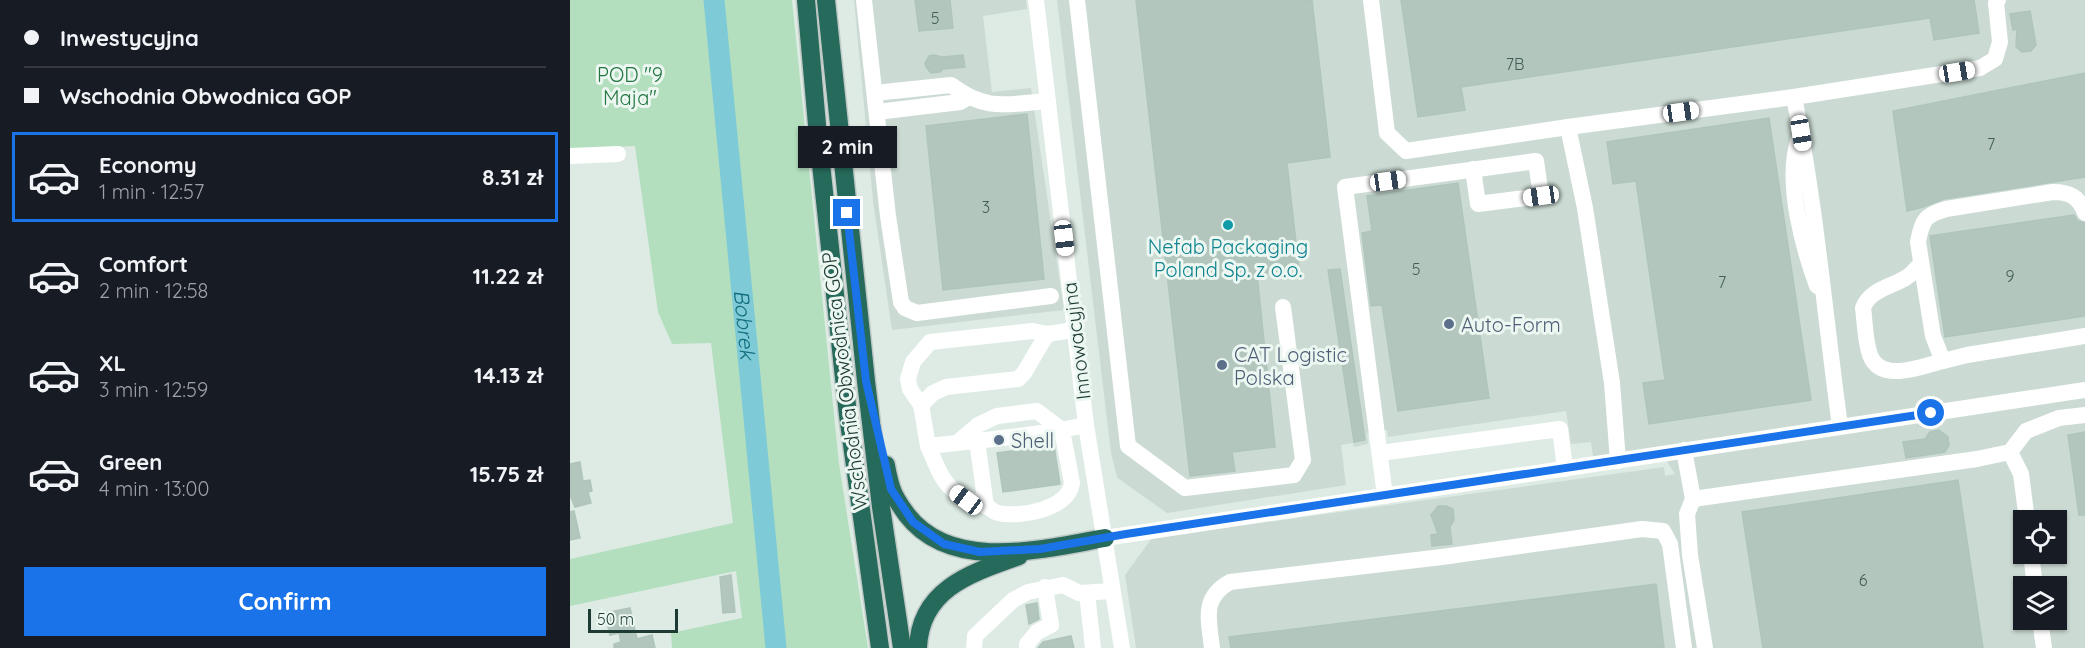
<!DOCTYPE html>
<html lang="en">
<head>
<meta charset="utf-8">
<style>
  :root { --surface:#171b24; --page:#20242c; --text:#f1f3f6; --muted:#9ea1a6; --line:#363941; --accent:#1a73e8 }
  body { margin:0; font-family:Quicksand,sans-serif; background:var(--page); color:var(--text); height:100vh; display:flex; flex-direction:column; font-size:22px; white-space:nowrap }
  * { box-sizing:border-box; margin:0 }
  p { font-size:20px; color:var(--muted) }
  .icon { flex:none; width:33px; height:33px; fill:none; stroke:currentColor; stroke-width:2; stroke-linecap:round; stroke-linejoin:round }
  .map { position:relative; flex:1; overflow:hidden }
  .drawer { display:flex; flex-direction:column; background:var(--surface); width:570px }
  .drawer>* { flex:none }
  .hud { display:grid; align-content:center; height:132px; padding:0 24px; background:var(--surface) }
  .buttons { position:absolute; left:1443px; top:510px; display:grid; gap:12px }
  .buttons a { display:grid; place-items:center; width:54px; height:54px; border-radius:0px; background:var(--surface); box-shadow:0 2px 4px #0004; font-size:30px }
  .scale { position:absolute; left:18px; bottom:15px; width:90px; box-sizing:border-box; padding-left:6px; border:3px solid #1d3b33; border-top:0; font-size:16px; line-height:21px; white-space:nowrap; color:#1d3b33; -webkit-text-stroke:4px #edf7f2; paint-order:stroke }
  .end { position:absolute; width:27px; height:27px; margin:-14px; border:8px solid #1a73e8; background:#fff; box-shadow:0 0 0 3px #fff }
  .from { border-radius:50% }
  .bubble { position:absolute; height:42px; border-radius:0px; background:var(--surface); box-shadow:0 2px 4px #0004; font-size:20px; font-weight:700; line-height:42px; text-align:center }
  .car { position:absolute; width:18px; height:36px; margin:-18px -9px; border-radius:8px; box-shadow:0 0 4px 2px #0007; background:linear-gradient(#fff 24%,#345 0 40%,#fff 0 76%,#345 0 86%,#fff 0) }
  .hud b { display:flex; align-items:center; gap:21px; height:57px; font-size:22px }
  .hud b+b { border-top:2px solid var(--line) }
  .hud i { width:15px; height:15px; background:var(--text) }
  ul { padding:0; list-style:none }
  li { display:flex; align-items:center; gap:18px; height:90px; margin:0 12px 9px; padding:0 12px; border:3px solid transparent; border-radius:0px }
  li div { flex:1 }
  li b { display:block; font-size:22px }
  li em { font-style:normal; font-weight:700 }
  li.selected { border-color:var(--accent) }
  li>.icon { width:54px; height:54px; stroke-width:1.5 }
  .primary-button { display:flex; gap:12px; margin-top:auto; padding:12px 24px }
  .primary-button a { flex:1; height:69px; border-radius:0px; background:var(--accent); color:#fff; font-size:24px; font-weight:700; line-height:69px; text-align:center }
  main { display:flex; flex:1; min-height:0 }
  .map>svg:first-child { display:block }
  .built { fill:#cbdbd3; fill-rule:evenodd }
  .green { fill:#b3dfbe }
  .lines { fill:none; stroke-linecap:round; stroke-linejoin:round }
  .river { stroke:#7ecbd7; stroke-width:21 }
  .building { fill:#b2c6bd; stroke:#afc5bb; stroke-width:1.5 }
  .highway-casing { stroke:#c0c8c6; stroke-width:21 }
  .minor { stroke:#fff; stroke-width:16 }
  .highway { stroke:#266a5b; stroke-width:18 }
  .route { stroke:#1a73e8; stroke-width:8 }
  .culture-dot { fill:#0f9aa8; stroke:#edf7f2; stroke-width:2 }
  .service-dot { fill:#5c6f8a; stroke:#edf7f2; stroke-width:2 }
  .labels { text-anchor:middle; dominant-baseline:central; stroke-width:6; stroke-linejoin:round; paint-order:stroke }
  .number-label { font-size:16px; fill:#425e56 }
  .park-label { font-size:20px; fill:#237641; stroke:#edf7f2 }
  .culture-label { font-size:20px; fill:#0d838f; stroke:#edf7f2 }
  .service-label { font-size:20px; fill:#4e5e75; stroke:#edf7f2; text-anchor:start }
  .street-label { font-size:20px; fill:#1d3b33; stroke:#edf7f2 }
  .water-label { font-size:21px; font-style:italic; fill:#126d7d; stroke:#edf7f2 }
</style>
</head>
<body>
<main>
<section class="drawer">
<div class="hud">
<b><i class="from"></i>Inwestycyjna</b>
<b><i></i>Wschodnia Obwodnica GOP</b>
</div>
<ul>
<li class="selected"><svg class="icon" aria-label="car" viewBox="0 0 24 24"><path d="M5 17H2v-5l4-1 3-4h7l3 4 3 1v5h-3M9 17h6M6 11h13"/><circle cx="7" cy="17" r="2"/><circle cx="17" cy="17" r="2"/></svg><div><b>Economy</b><p>1 min · 12:57</p></div><em>8.31 zł</em></li>
<li><svg class="icon" aria-label="car" viewBox="0 0 24 24"><path d="M5 17H2v-5l4-1 3-4h7l3 4 3 1v5h-3M9 17h6M6 11h13"/><circle cx="7" cy="17" r="2"/><circle cx="17" cy="17" r="2"/></svg><div><b>Comfort</b><p>2 min · 12:58</p></div><em>11.22 zł</em></li>
<li><svg class="icon" aria-label="car" viewBox="0 0 24 24"><path d="M5 17H2v-5l4-1 3-4h7l3 4 3 1v5h-3M9 17h6M6 11h13"/><circle cx="7" cy="17" r="2"/><circle cx="17" cy="17" r="2"/></svg><div><b>XL</b><p>3 min · 12:59</p></div><em>14.13 zł</em></li>
<li><svg class="icon" aria-label="car" viewBox="0 0 24 24"><path d="M5 17H2v-5l4-1 3-4h7l3 4 3 1v5h-3M9 17h6M6 11h13"/><circle cx="7" cy="17" r="2"/><circle cx="17" cy="17" r="2"/></svg><div><b>Green</b><p>4 min · 13:00</p></div><em>15.75 zł</em></li>
</ul>
<div class="primary-button"><a>Confirm</a></div>
</section>
<div class="map">
<svg width="1515" height="648" viewBox="0 0 1515 648">
  <rect width="100%" height="100%" fill="#ddebe4"/>
  <g class="built">
    <polygon points="284,0 456,0 457,9 413,16 422,92 461,88 494,310 322,330 303,201"/>
    <path d="M487 0H1515V648H566L555 575 582 538 1094 467 1095 476 1105 474 1096 460 1025 471 1021 442 1001 444 996 411 818 437 817 430 797 433 798 444 784 447 783 443 771 445 776 485 597 513 549 479 547 477 541 453ZM1454 520H1486V554H1454ZM1454 586H1486V620H1454Z"/>
  </g>
  <polygon class="green" points="0,0 222,0 269,464 298,648 102,648 101,633 172,618 166,571 0,606 0,559 163,523 141,343 102,344 88,312 65,146 0,149"/>
  <g class="lines">
    <path class="river" id="s1" d="M144 0 206 648"/>
  </g>
  <g class="building">
    <polygon points="345,0 380,0 383,28 349,31"/>
    <polygon points="566,0 742,0 760,157 717,163 729,269 687,274 705,447 662,452 665,471 620,476"/>
    <polygon points="831,0 1404,0 1409,33 1364,40 1360,18 891,87 895,110 848,117"/>
    <polygon points="1460,11 1466,45 1461,51 1452,52 1446,47 1447,29 1443,30 1440,14"/>
    <polygon points="364,55 372,57 393,55 395,67 373,69 370,72 361,73 356,67 355,63 359,56"/>
    <polygon points="1515,73 1515,177 1374,199 1353,207 1337,211 1323,111"/>
    <polygon points="457,114 474,279 373,290 356,126"/>
    <polygon points="1199,118 1241,400 1079,424 1073,383 1095,380 1066,181 1043,184 1037,142"/>
    <polygon points="888,183 919,398 828,411 812,305 801,306 792,233 802,231 797,196"/>
    <polygon points="1504,215 1508,221 1515,223 1515,316 1375,337 1360,236"/>
    <polygon points="770,269 795,440 784,442 758,270"/>
    <polygon points="1369,430 1378,437 1379,445 1375,452 1336,458 1333,442 1355,439 1360,432"/>
    <polygon points="1515,432 1515,515 1509,515 1498,435"/>
    <polygon points="484,445 490,484 433,492 427,453"/>
    <polygon points="10,462 13,481 20,480 22,491 18,492 21,503 5,507 0,495 0,464"/>
    <polygon points="1388,480 1413,648 1193,648 1172,512"/>
    <polygon points="868,506 876,506 883,509 884,520 880,527 882,544 862,546 861,535 868,534 861,515"/>
    <polygon points="4,511 10,538 0,540 0,512"/>
    <polygon points="161,575 165,612 153,613 150,577"/>
    <polygon points="1086,584 1094,648 661,648 659,637"/>
    <polygon points="467,603 469,619 459,624 456,605"/>
    <polygon points="60,608 67,639 82,635 85,648 44,648 44,644 51,642 49,633 40,635 35,613"/>
    <polygon points="501,636 504,648 468,648 473,642"/>
  </g>
  <g class="lines">
    <defs>
      <g id="highway">
        <polyline points="236,0 248,136 278,415 310,648"/>
        <polyline points="256,0 296,381 311,507 332,648"/>
        <path d="M316 465C317 472 319 480 321 487 324 497 331 507 337 515 382 573 473 549 535 538"/>
        <path d="M348 648C350 589 401 573 449 556"/>
      </g>
    </defs>
    <use href="#highway" class="highway-casing"/>
    <g class="minor">
      <polyline points="294,0 318,216 331,302 335,308 347,313 481,296"/>
      <polyline points="466,0 516,425 552,648"/>
      <polyline points="507,0 558,446 615,488 724,475 733,460 713,307"/>
      <polyline points="801,0 817,133 836,151 998,127 1224,97"/>
      <path d="M305 93 381 85C417 112 436 104 478 101"/>
      <polyline points="307,112 390,102 397,98"/>
      <polyline points="998,127 1015,208 1042,383 1048,461"/>
      <path d="M1228 142C1215 182 1233 248 1247 286"/>
      <polyline points="0,156 48,154"/>
      <path d="M1515 213C1509 197 1500 192 1483 192L1376 209C1355 215 1352 220 1348 242L1363 336 1373 361 1397 355 1515 336"/>
      <path d="M1351 263C1347 268 1342 274 1337 277 1322 287 1300 289 1293 308 1295 322 1295 341 1300 355 1311 384 1352 366 1373 361"/>
      <polyline points="351,405 363,393 376,387 448,379 454,373 477,334"/>
      <path d="M1270 426C1255 317 1246 206 1224 97L1410 68 1425 59 1430 42 1426 3 1428 0"/>
      <polyline points="407,441 416,506"/>
      <path d="M388 442 408 425 427 416 467 411 492 430 502 483C498 509 451 518 428 513 423 512 421 508 416 506 403 499 397 502 383 490 370 479 365 461 358 446 411 440 464 436 516 425"/>
      <polyline points="358,446 351,405 340,389 338,379 343,362 360,342 463,331 477,334 504,330"/>
      <polyline points="1114,450 1123,499 1407,459 1440,452 1456,431 1489,418 1515,415"/>
      <polyline points="1440,452 1451,474 1457,520"/>
      <polyline points="810,453 990,429 995,469"/>
      <polyline points="815,496 775,187 966,161 971,196 908,204 903,169"/>
      <polyline points="1123,499 1117,514 1120,555 1135,648"/>
      <polyline points="535,538 1515,390"/>
      <polyline points="1461,554 1465,586"/>
      <polyline points="517,593 523,648"/>
      <polyline points="1470,620 1474,648"/>
      <polyline points="404,648 405,636 443,600 458,592 493,585 509,593 542,591"/>
      <polyline points="457,648 457,644 467,632 481,625 475,587"/>
      <path d="M642 648C639 620 631 598 660 582L872 557 1072 529 1093 531 1100 544 1114 648"/>
    </g>
    <use href="#highway" class="highway"/>
  </g>
  <g class="lines">
    <polyline class="route" points="277,213 296,381 321,489 343,522 374,544 410,552 470,549 556,534 1361,413"/>
  </g>
  <circle class="culture-dot" cx="658" cy="225" r="6"/>
  <g class="service-dot">
    <circle cx="879" cy="324" r="6"/>
    <circle cx="652" cy="365" r="6"/>
    <circle cx="429" cy="440" r="6"/>
  </g>
  <g class="labels">
    <g class="number-label">
      <text x="365" y="18">5</text>
      <text x="945" y="64">7B</text>
      <text x="1421" y="144">7</text>
      <text x="416" y="207">3</text>
      <text x="846" y="269">5</text>
      <text x="1440" y="276">9</text>
      <text x="1152" y="282">7</text>
      <text x="1293" y="580">6</text>
    </g>
    <g class="park-label">
      <text x="60" y="74">POD "9<tspan x="60" dy="23">Maja"</tspan></text>
    </g>
    <g class="culture-label">
      <text x="658" y="246">Nefab Packaging<tspan x="658" dy="23">Poland Sp. z o.o.</tspan></text>
    </g>
    <g class="service-label">
      <text x="891" y="324">Auto-Form</text>
      <text x="664" y="354">CAT Logistic<tspan x="664" dy="23">Polska</tspan></text>
      <text x="441" y="440">Shell</text>
    </g>
    <g class="street-label">
      <text transform="translate(506 341) rotate(-97)">Innowacyjna</text>
      <text transform="translate(274 381) rotate(-97)">Wschodnia Obwodnica GOP</text>
    </g>
    <g class="water-label">
      <text stroke="none"><textPath href="#s1" startOffset="326">Bobrek</textPath></text>
    </g>
  </g>
</svg>
<div class="buttons">
<a><svg class="icon" aria-label="locate" viewBox="0 0 24 24"><circle cx="12" cy="12" r="6"/><path d="M12 2v4M12 18v4M2 12h4M18 12h4"/></svg></a>
<a><svg class="icon" aria-label="layers" viewBox="0 0 24 24"><path d="M12 4l9 5-9 5-9-5zM3 14l9 5 9-5"/></svg></a>
</div>
<div class="scale">50 m</div>
<i class="end from" style="left:1361px;top:413px"></i>
<i class="end" style="left:277px;top:213px"></i>
<div class="bubble" style="left:228px;top:126px;width:99px">2 min</div>
<i class="car" style="left:1387px;top:72px;rotate:81deg"></i>
<i class="car" style="left:1111px;top:112px;rotate:82deg"></i>
<i class="car" style="left:1231px;top:133px;rotate:171deg"></i>
<i class="car" style="left:818px;top:181px;rotate:82deg"></i>
<i class="car" style="left:971px;top:196px;rotate:262deg"></i>
<i class="car" style="left:494px;top:238px;rotate:173deg"></i>
<i class="car" style="left:396px;top:500px;rotate:307deg"></i>
</div>
</main>
</body>
</html>
